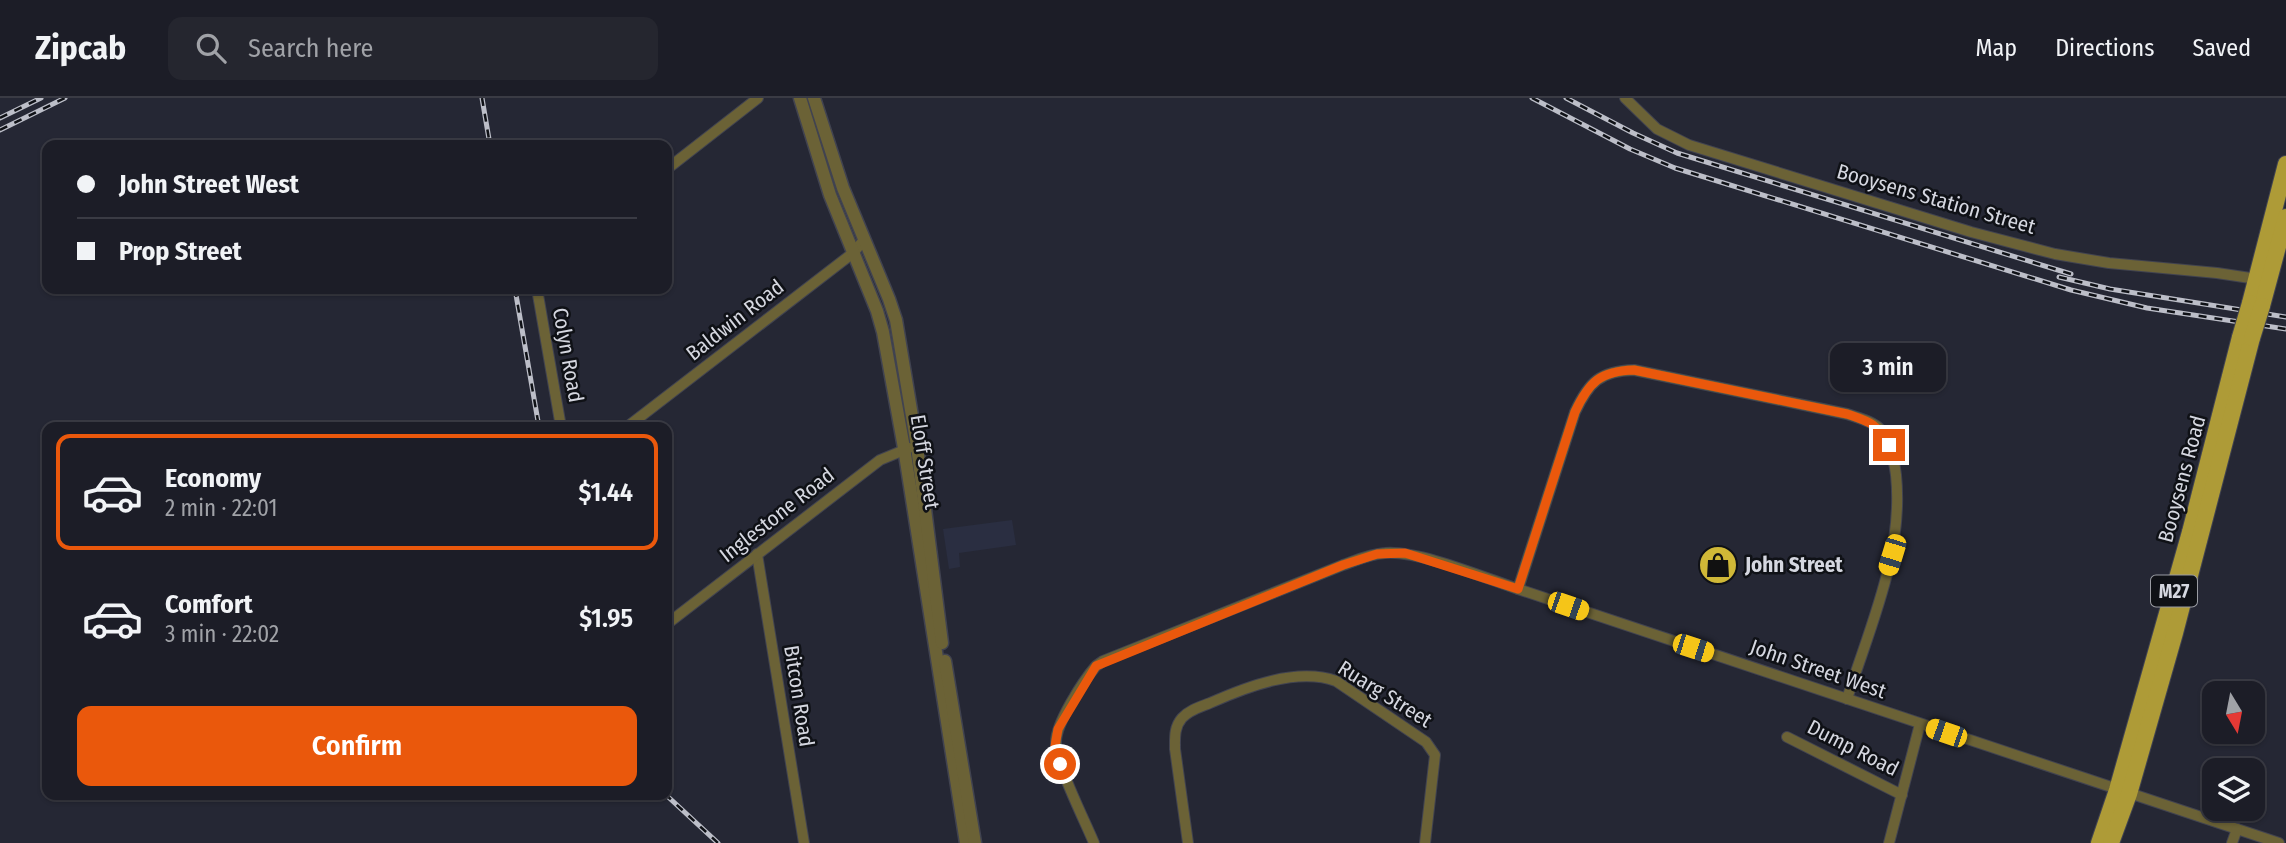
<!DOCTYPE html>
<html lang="en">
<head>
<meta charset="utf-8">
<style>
  :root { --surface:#1c1d27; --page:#25262f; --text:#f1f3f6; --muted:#a0a2a7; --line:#3a3b44; --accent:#ea580c }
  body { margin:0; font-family:"Fira Sans Condensed",sans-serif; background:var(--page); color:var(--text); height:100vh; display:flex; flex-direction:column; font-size:26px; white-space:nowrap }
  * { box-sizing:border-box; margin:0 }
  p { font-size:23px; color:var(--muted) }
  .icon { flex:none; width:38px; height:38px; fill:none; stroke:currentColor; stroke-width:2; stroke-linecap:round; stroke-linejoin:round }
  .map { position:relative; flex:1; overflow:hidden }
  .side { position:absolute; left:42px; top:324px; width:630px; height:378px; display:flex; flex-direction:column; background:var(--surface); border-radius:14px; box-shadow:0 2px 5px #0004,0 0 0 2px var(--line) }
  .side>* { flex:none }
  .top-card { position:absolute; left:42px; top:42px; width:630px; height:154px; border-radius:14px; box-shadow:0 2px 5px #0004,0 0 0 2px var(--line); display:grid; align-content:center; height:154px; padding:0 35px; background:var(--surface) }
  .needle { width:46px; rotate:170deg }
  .tools { position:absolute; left:2202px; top:583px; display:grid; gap:14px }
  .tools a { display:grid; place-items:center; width:63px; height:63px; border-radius:14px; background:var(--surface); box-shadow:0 2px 5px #0004,0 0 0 2px var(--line); font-size:35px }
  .end { position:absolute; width:32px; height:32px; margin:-16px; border:9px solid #ea580c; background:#fff; box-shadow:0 0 0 4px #fff }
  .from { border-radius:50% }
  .bubble { position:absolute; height:49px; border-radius:14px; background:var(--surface); box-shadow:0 2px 5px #0004,0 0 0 2px var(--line); font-size:23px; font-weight:600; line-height:49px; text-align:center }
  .car { position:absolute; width:21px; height:42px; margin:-21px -10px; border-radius:9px; box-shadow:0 0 5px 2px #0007; background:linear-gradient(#f5c518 24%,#345 0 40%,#f5c518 0 76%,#345 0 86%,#f5c518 0) }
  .top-card b { display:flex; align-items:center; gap:24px; height:66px; font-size:26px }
  .top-card b+b { border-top:2px solid var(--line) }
  .top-card i { width:18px; height:18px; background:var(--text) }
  ul { padding:12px 0 0; list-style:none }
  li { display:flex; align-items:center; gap:21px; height:116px; margin:0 14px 10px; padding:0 21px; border:4px solid transparent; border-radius:14px }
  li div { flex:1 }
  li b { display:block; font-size:26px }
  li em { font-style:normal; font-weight:600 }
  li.current { border-color:var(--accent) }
  li>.icon { width:63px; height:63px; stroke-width:1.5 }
  .cta { display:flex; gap:14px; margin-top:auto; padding:14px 35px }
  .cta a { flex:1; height:80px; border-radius:14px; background:var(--accent); color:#fff; font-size:28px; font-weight:600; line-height:80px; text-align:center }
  header { display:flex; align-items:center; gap:42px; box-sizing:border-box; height:98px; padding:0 35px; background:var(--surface); border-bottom:2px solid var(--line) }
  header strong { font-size:33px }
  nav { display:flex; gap:38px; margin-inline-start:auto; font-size:24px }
  .search { width:490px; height:63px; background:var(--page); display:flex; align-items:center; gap:18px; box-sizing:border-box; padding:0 24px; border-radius:14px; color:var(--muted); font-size:26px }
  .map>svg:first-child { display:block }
  .built { fill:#2a2e41 }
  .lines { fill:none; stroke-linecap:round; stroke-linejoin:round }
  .minor-casing { stroke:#414350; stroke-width:12 }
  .tertiary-casing { stroke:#414350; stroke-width:15 }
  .primary-casing { stroke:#414350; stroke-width:18 }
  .minor { stroke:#6b6236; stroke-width:10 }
  .tertiary { stroke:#6b6236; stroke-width:12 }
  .primary { stroke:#ae9b37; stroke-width:16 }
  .rail-casing { stroke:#bcbec8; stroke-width:5 }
  .rail { stroke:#0f1116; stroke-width:2.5; stroke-dasharray:8; stroke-linecap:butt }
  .primary-bridge-casing { stroke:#414350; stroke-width:18; stroke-linecap:butt }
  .primary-bridge { stroke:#ae9b37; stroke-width:16 }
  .route { stroke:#ea580c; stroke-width:9 }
  .labels { text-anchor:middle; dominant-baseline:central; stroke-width:5; stroke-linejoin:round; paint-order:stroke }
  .shield { fill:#0f1116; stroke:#9a9ca3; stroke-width:2 }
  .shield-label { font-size:19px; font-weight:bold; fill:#d5d7e0 }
  .street-label { font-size:21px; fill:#d5d7e0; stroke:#0f1116 }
  .poi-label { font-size:21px; font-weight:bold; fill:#d5d7e0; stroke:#0f1116; text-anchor:start }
</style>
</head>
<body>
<header>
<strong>Zipcab</strong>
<div class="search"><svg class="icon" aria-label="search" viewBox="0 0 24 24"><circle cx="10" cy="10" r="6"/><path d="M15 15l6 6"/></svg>Search here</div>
<nav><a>Map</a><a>Directions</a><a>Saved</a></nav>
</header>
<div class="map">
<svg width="2286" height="745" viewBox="0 0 2286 745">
  <rect width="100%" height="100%" fill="#252734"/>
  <polygon class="built" points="1012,422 1016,447 959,455 960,469 949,471 943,431"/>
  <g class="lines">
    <defs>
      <g id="minor">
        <polyline points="1625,0 1657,31 1689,47 1971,134 2055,156 2109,165 2217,175 2257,181"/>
        <polyline points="667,71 758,0"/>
        <polyline points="537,191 561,329"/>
        <polyline points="627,329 853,155 864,142"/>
        <polyline points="757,456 804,745"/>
        <path d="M1518 491 1575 314C1589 284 1600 273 1634 272L1847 316C1858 320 1873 323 1881 332 1891 344 1894 362 1896 377 1904 455 1870 528 1847 601"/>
        <polyline points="667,526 880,362 909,350"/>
        <polyline points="1787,639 1902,697"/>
        <path d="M1094 745C1085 723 1055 664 1056 644 1056 625 1083 583 1096 568L1103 563 1343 467C1357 462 1370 456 1385 455 1418 452 1485 480 1518 491L2279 745"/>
        <path d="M1188 745 1175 651C1175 640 1174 629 1182 620 1189 612 1200 609 1210 605 1246 589 1297 569 1336 583L1426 644 1435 657 1425 745"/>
        <polyline points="1889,745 1920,626"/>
        <polyline points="2232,745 2237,731"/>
      </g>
      <g id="tertiary">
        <polyline points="800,0 830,97 877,213 883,234 904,350 966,745"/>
        <polyline points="814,0 843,90 889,201 896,222 917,348 942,545"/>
        <polyline points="945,563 975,745"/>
      </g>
      <g id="primary">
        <polyline points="2250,205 2286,66"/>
        <polyline points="2262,208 2286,119"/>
        <polyline points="2099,745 2117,692 2190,434 2240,239"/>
        <polyline points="2111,745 2129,696 2175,535 2252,240"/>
      </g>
    </defs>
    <use href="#minor" class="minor-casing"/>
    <use href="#tertiary" class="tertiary-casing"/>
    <use href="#primary" class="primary-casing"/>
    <use href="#minor" class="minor"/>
    <use href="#tertiary" class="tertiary"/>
    <use href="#primary" class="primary"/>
    <defs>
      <g id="rail">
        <polyline points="482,0 490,47"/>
        <polyline points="1532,0 1630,51 1675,70 2071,192 2147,210 2286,231"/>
        <polyline points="1566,0 1633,35 1677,55 2071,176"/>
        <polyline points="0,20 41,0"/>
        <polyline points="0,32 65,0"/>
        <polyline points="2059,179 2110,191 2286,219"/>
        <polyline points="515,191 539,329"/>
        <polyline points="665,696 718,745"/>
      </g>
    </defs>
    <use href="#rail" class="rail-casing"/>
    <use href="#rail" class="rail"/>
    <defs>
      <g id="primary-bridge">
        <polyline points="2240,239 2250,205"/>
        <polyline points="2252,240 2262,208"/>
      </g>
    </defs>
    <use href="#primary-bridge" class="primary-bridge-casing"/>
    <use href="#primary-bridge" class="primary-bridge"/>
  </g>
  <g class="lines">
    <path class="route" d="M1060 666 1055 648 1058 631 1096 568 1343 467 1377 456 1405 455 1518 491 1575 314C1589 284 1600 273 1634 272L1847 316C1870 324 1876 325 1889 347"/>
  </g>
  <defs>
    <symbol id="shop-disc" viewBox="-11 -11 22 22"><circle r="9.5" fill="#d0b837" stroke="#0f1116"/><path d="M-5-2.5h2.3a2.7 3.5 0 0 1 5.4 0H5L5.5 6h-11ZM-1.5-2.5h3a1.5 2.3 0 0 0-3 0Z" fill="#111"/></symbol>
  </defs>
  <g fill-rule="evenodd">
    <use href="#shop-disc" x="1696" y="445" width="44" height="44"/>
  </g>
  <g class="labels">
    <rect class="shield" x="2151" y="477.5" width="46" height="31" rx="5"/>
    <g class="shield-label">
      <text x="2174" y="493">M27</text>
    </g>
    <g class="street-label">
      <text transform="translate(1936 101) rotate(16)">Booysens Station Street</text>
      <text transform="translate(735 222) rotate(-38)">Baldwin Road</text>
      <text transform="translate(568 257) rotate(80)">Colyn Road</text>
      <text transform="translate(925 364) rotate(81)">Eloff Street</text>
      <text transform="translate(2182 381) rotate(-75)">Booysens Road</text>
      <text transform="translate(777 417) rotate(-38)">Inglestone Road</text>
      <text transform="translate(1818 571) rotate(19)">John Street West</text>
      <text transform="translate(1385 596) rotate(32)">Ruarg Street</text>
      <text transform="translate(799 598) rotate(81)">Bitcon Road</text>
      <text transform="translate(1853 650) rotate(27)">Dump Road</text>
    </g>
    <g class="poi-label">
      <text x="1745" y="467">John Street</text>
    </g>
  </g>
</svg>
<div class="tools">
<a><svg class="needle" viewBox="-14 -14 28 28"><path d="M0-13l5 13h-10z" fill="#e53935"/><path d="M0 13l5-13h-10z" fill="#a0a2a7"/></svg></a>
<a><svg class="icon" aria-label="layers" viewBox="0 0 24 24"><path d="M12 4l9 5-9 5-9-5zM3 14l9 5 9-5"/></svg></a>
</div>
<i class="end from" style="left:1060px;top:666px"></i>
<i class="end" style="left:1889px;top:347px"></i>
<div class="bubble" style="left:1830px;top:245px;width:116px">3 min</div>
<i class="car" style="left:1892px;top:457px;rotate:197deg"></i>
<i class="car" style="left:1568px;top:508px;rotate:109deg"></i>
<i class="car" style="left:1693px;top:550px;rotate:108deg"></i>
<i class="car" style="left:1946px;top:635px;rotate:289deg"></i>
<div class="top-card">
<b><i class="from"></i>John Street West</b>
<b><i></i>Prop Street</b>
</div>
<section class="side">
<ul>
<li class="current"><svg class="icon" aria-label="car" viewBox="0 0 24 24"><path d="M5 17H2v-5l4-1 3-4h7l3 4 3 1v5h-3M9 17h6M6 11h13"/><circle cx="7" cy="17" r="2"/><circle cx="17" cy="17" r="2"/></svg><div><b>Economy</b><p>2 min · 22:01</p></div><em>$1.44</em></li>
<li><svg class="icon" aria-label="car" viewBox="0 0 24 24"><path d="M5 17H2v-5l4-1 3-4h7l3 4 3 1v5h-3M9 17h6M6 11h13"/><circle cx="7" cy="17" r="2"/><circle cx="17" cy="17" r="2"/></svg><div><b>Comfort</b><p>3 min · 22:02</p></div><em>$1.95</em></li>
</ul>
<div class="cta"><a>Confirm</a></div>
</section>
</div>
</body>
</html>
